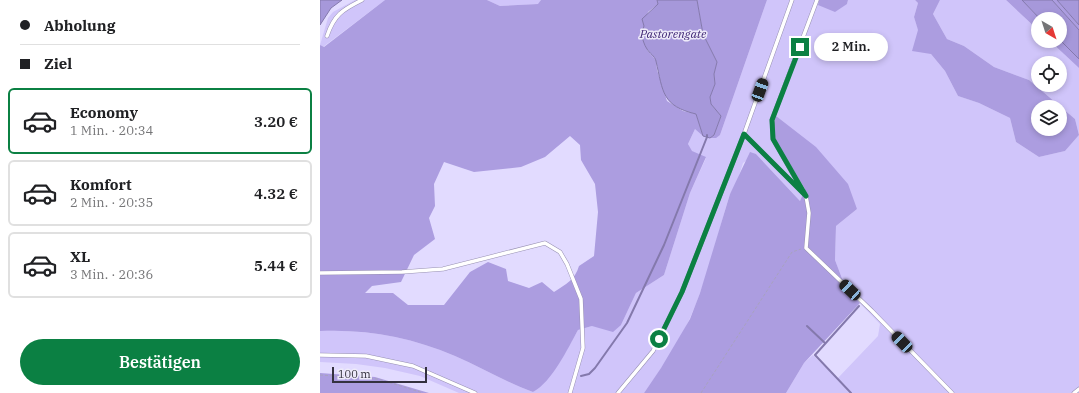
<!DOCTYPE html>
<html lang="de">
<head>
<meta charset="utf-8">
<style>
  :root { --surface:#fff; --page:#f6f6f6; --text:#202124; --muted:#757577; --line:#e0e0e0; --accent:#0b8043 }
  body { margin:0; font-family:"IBM Plex Serif",serif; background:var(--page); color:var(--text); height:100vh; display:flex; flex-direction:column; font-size:15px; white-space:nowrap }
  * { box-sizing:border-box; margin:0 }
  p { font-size:13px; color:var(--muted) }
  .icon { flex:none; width:22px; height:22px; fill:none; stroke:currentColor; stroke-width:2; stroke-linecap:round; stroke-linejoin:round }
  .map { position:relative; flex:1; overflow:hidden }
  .details { display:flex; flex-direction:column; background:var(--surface); width:320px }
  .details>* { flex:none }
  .hud { display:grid; align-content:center; height:88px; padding:0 20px; background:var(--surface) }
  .needle { width:26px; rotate:141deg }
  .tools { position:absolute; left:711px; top:12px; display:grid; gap:8px }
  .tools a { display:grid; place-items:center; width:36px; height:36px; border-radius:50%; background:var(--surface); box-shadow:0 2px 6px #0003; font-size:20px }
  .scale { position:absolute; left:12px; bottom:10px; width:95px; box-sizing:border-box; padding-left:4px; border:2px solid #34313f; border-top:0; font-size:11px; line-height:14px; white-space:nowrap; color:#34313f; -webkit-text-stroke:3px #eeebfa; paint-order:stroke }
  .end { position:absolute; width:18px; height:18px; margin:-9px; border:5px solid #0b8043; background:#fff; box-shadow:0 0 0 2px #fff }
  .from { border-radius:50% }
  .bubble { position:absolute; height:28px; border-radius:14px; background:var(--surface); box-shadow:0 2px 6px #0003; font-size:13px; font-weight:600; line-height:28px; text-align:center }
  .car { position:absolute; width:12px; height:24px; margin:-12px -6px; border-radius:5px; box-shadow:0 0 3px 1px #0007; background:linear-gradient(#222 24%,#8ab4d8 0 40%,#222 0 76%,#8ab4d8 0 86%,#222 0) }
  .hud b { display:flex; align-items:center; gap:14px; height:38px; font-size:15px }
  .hud b+b { border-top:1px solid var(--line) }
  .hud i { width:10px; height:10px; background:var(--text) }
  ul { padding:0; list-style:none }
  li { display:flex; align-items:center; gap:12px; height:66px; margin:0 8px 6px; padding:0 12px; border:2px solid var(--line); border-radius:6px }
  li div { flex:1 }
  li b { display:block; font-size:15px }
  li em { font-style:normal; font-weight:600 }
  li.on { border-color:var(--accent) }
  li>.icon { width:36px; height:36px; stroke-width:1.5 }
  .button { display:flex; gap:8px; margin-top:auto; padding:8px 20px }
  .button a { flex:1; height:46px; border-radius:24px; background:var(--accent); color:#fff; font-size:16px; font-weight:600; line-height:46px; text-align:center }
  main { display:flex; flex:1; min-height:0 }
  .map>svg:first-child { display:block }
  .green { fill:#d0c5fa; fill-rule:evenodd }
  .forest { fill:#ac9de0; fill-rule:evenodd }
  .water { fill:#a698da; stroke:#8479ac }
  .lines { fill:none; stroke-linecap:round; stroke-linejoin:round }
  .stream { stroke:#8479ac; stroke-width:2 }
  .service-casing { stroke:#9790b2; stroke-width:4.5 }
  .path { stroke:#a8a2bf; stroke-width:1; stroke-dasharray:3 2; stroke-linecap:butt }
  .service { stroke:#fff; stroke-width:3.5 }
  .route { stroke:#0b8043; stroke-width:5 }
  .labels { text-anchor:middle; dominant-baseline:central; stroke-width:3; stroke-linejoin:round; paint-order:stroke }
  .water-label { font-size:12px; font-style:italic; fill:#422977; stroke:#eeebfa }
</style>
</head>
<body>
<main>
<section class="details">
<div class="hud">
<b><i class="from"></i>Abholung</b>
<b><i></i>Ziel</b>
</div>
<ul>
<li class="on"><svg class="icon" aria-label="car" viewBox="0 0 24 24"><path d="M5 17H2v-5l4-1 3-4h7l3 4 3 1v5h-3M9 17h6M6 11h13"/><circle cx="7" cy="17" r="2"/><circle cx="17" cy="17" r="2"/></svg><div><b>Economy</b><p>1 Min. · 20:34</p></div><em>3.20 €</em></li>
<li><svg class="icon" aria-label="car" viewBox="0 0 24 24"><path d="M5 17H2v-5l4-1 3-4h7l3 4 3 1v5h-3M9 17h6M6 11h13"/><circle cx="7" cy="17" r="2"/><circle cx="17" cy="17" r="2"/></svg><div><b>Komfort</b><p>2 Min. · 20:35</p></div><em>4.32 €</em></li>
<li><svg class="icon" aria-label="car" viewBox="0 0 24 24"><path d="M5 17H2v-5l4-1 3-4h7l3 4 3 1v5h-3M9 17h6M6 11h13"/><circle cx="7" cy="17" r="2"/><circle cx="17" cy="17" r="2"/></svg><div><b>XL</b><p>3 Min. · 20:36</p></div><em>5.44 €</em></li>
</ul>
<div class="button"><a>Bestätigen</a></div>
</section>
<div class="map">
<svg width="759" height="393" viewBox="0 0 759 393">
  <rect width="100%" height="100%" fill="#e2dbff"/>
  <g class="green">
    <polygon points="35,0 65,0 3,47 0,45 8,18 13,12"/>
    <polygon points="167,0 221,0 219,4 180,6"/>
    <path d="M447 0H499L498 5 527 4 528 0H595L598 3 594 17 598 29 611 54 625 71 638 96 659 103 690 118 696 142 719 157 745 151 759 135 755 119 709 80 674 67 644 46 627 39 613 14 620 0H686L718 30V41H730L759 68V393H466L484 363 493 355 517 379 558 336 560 324 526 289 515 260 516 226 537 209 456 116 454 123 471 165 485 189 480 201 436 154 423 163 417 182 410 194C397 235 388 278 370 318 358 345 341 369 324 393H139L100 376 65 368 36 364 0 362V331C47 329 91 337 135 356 161 367 185 382 213 392L239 363 258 330 272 326 301 325 316 293 344 275 370 193 386 158 371 151 368 144 375 129 390 138 400 135ZM718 63H740V85H718Z"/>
  </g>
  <g class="forest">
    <path d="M65 0H167L180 6 218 4 221 0H337L338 4 328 12 324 26 327 50 336 60 337 70 347 101 363 111 376 114 383 136 375 129 368 144 372 151 386 157 370 193 344 275 316 293 301 325 293 332 272 326 258 330C248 348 232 382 213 392 185 382 161 367 135 356 91 337 47 329 0 331V45L4 47ZM250 136 260 145 261 160 275 184 278 212 274 256 259 266C255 280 246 284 234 292L222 282 209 288 188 281 186 269 168 262 150 272 124 305H88L73 293H45L52 286 81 282 94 255 115 239 109 218 115 206 114 184 124 162 154 172 201 167 225 157Z"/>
    <polygon points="377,0 447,0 400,135 396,138 390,138 394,135 401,116 391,104 390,97 395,84 394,74 397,62 383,34"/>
    <polygon points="499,0 528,0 527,4 515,12 498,5"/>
    <path d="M595 0H620L613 14 627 39 644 46 674 67 709 80 755 119 759 135 745 151 719 157 696 142 690 118 659 103 638 96 625 71 611 54 592 51 598 30 594 17 598 3ZM718 107H740V129H718Z"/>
    <polygon points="686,0 702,0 720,19 718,19 718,30"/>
    <polygon points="732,0 737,0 759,25 759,30"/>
    <polygon points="740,40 759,59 759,68 730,41 740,41"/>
    <polygon points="456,116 496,147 528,184 537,209 516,226 515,260 526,289 540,303 484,363 466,393 324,393 341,368 370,319 380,293 410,194 430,152 436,154 480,201 485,189 454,138 454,123"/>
    <polygon points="0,373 55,377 109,393 0,393"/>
  </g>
  <g class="water">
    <polygon points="0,0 22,0 11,8 0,25"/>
    <path d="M337 0H377L383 34 397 62 394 74 395 84 390 97 391 104 401 116 394 135 390 138 383 136 376 114C342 106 343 92 336 61 335 56 329 53 327 49 324 45 323 39 321 35L324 26 322 19 338 4Z"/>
    <polygon points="702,0 732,0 759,30 759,59 740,40 740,19 720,19"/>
    <polygon points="737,0 759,0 759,25"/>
  </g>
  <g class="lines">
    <g class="stream">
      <polyline points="487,326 505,343"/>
      <polyline points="261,376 269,374 275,368 307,323 344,245 387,137 387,135"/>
      <polyline points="531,393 495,355 539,306"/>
    </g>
    <defs>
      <g id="service">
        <path d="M7 36C14 15 22 10 42 0"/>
        <polyline points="424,134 486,196 489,213 486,248 552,311 632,393"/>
        <polyline points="483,192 453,139 452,120 497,0"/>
        <polyline points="0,273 82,272 123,269 225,243 240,252 247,264 261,299 263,348 250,393"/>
        <polyline points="0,355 46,356 93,366 155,393"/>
        <polyline points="298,393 333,351 362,292 424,134 472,0"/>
        <polyline points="754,393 759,389"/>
      </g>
    </defs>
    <use href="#service" class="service-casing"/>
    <g class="path">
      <polyline points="0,375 58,379 103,393"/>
      <polyline points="381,393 472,252 481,249"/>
    </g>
    <use href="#service" class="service"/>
  </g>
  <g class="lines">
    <polyline class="route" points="339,339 362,292 424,134 486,196 453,139 452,120 480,47"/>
  </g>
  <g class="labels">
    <g class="water-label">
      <text x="353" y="33">Pastorengate</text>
    </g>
  </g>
</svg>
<div class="tools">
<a><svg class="needle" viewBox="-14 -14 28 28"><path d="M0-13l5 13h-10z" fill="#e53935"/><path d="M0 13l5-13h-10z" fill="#757577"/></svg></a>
<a><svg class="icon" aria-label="locate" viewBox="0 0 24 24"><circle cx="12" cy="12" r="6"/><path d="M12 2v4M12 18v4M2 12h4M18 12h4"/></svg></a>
<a><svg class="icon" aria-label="layers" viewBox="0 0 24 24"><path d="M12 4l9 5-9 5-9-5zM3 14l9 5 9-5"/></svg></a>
</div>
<div class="scale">100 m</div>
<i class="end from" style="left:339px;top:339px"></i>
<i class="end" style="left:480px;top:47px"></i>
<div class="bubble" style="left:494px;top:33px;width:74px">2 Min.</div>
<i class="car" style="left:440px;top:90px;rotate:20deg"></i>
<i class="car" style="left:530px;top:290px;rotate:313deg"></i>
<i class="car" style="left:582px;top:342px;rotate:316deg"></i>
</div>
</main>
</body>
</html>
